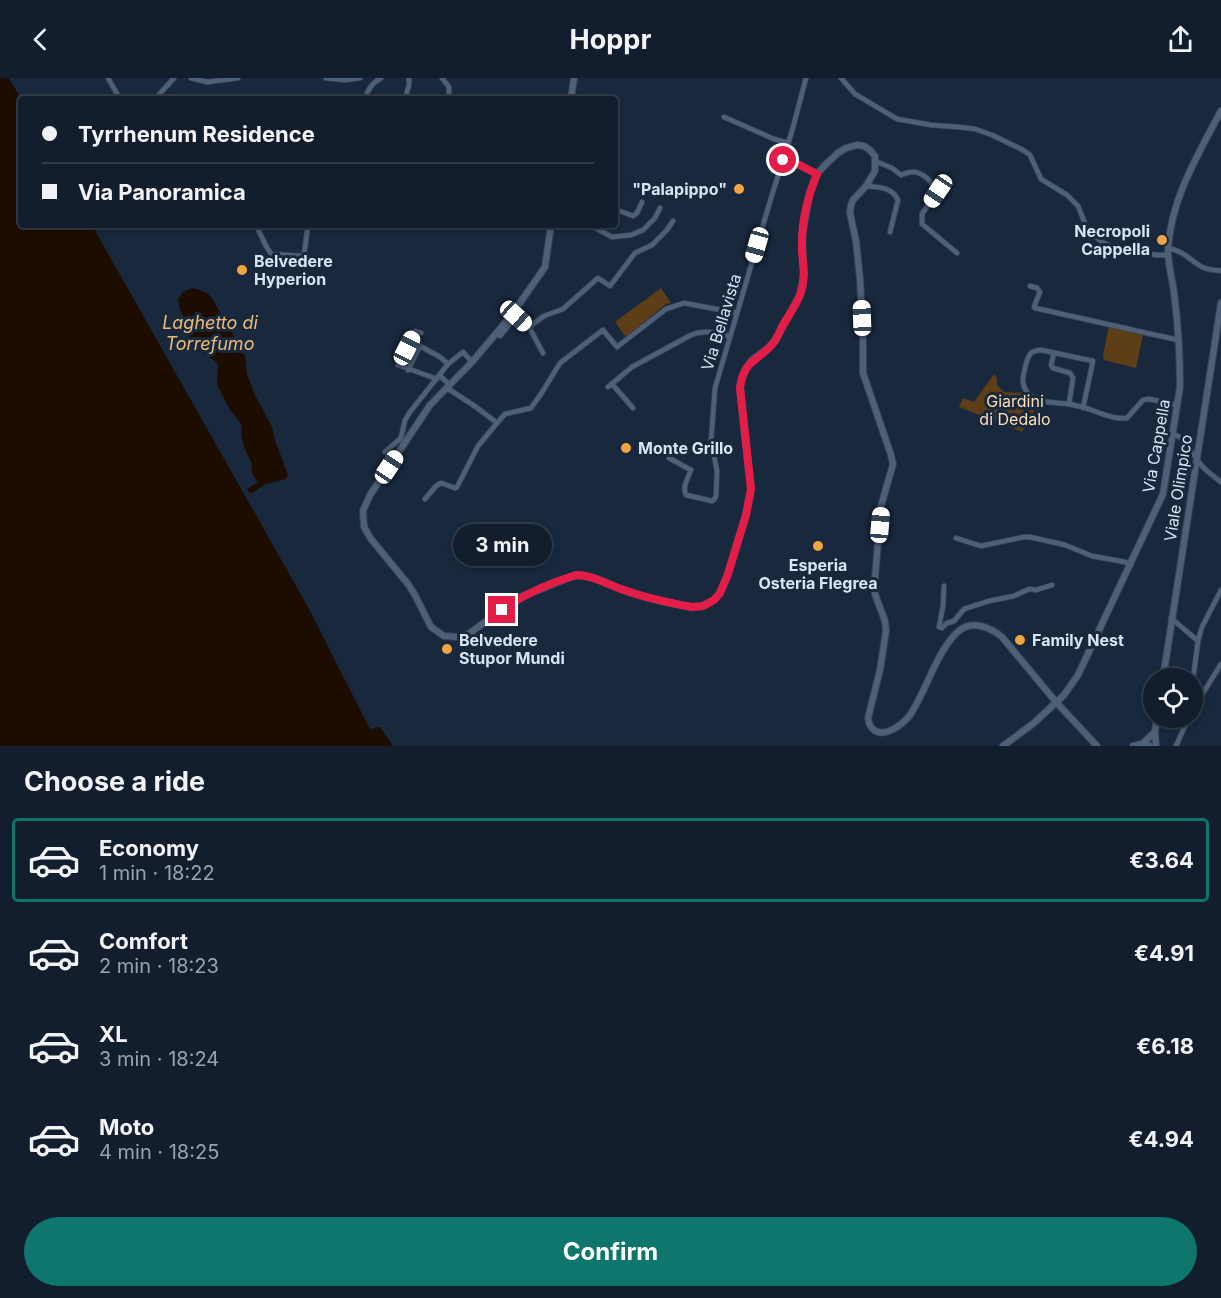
<!DOCTYPE html>
<html lang="en">
<head>
<meta charset="utf-8">
<style>
  :root { --surface:#121e2e; --page:#1f2b3a; --text:#f1f3f6; --muted:#9ca2aa; --line:#313c4a; --accent:#0f766e }
  body { margin:0; font-family:Inter,sans-serif; background:var(--page); color:var(--text); height:100vh; display:flex; flex-direction:column; font-size:22px; white-space:nowrap }
  * { box-sizing:border-box; margin:0 }
  p { font-size:20px; color:var(--muted) }
  .icon { flex:none; width:33px; height:33px; fill:none; stroke:currentColor; stroke-width:2; stroke-linecap:round; stroke-linejoin:round }
  .map { position:relative; height:668px; overflow:hidden }
  .sheet { display:flex; flex-direction:column; background:var(--surface); flex:1 }
  .sheet>* { flex:none }
  .top-card { position:absolute; left:18px; top:18px; width:600px; height:132px; border-radius:6px; box-shadow:0 3px 9px #0003,0 0 0 2px var(--line); display:grid; align-content:center; height:132px; padding:0 24px; background:var(--surface) }
  .controls { position:absolute; left:1143px; top:590px; display:grid; gap:12px }
  .controls a { display:grid; place-items:center; width:60px; height:60px; border-radius:50%; background:var(--surface); box-shadow:0 3px 9px #0003,0 0 0 2px var(--line); font-size:30px }
  .end { position:absolute; width:27px; height:27px; margin:-14px; border:8px solid #e11d48; background:#fff; box-shadow:0 0 0 3px #fff }
  .from { border-radius:50% }
  .bubble { position:absolute; height:42px; border-radius:21px; background:var(--surface); box-shadow:0 3px 9px #0003,0 0 0 2px var(--line); font-size:20px; font-weight:700; line-height:42px; text-align:center }
  .car { position:absolute; width:18px; height:36px; margin:-18px -9px; border-radius:8px; box-shadow:0 0 4px 2px #0007; background:linear-gradient(#fff 24%,#345 0 40%,#fff 0 76%,#345 0 86%,#fff 0) }
  .top-card b { display:flex; align-items:center; gap:21px; height:57px; font-size:22px }
  .top-card b+b { border-top:2px solid var(--line) }
  .top-card i { width:15px; height:15px; background:var(--text) }
  ul { padding:0; list-style:none }
  li { display:flex; align-items:center; gap:18px; height:84px; margin:0 12px 9px; padding:0 12px; border:3px solid transparent; border-radius:6px }
  li div { flex:1 }
  li b { display:block; font-size:22px }
  li em { font-style:normal; font-weight:700 }
  li.selected { border-color:var(--accent) }
  li>.icon { width:54px; height:54px; stroke-width:1.5 }
  h2 { padding:0 24px; font-size:27px; line-height:72px }
  .primary-button { display:flex; gap:12px; margin-top:auto; padding:12px 24px }
  .primary-button a { flex:1; height:69px; border-radius:36px; background:var(--accent); color:#fff; font-size:24px; font-weight:700; line-height:69px; text-align:center }
  header { display:flex; justify-content:space-between; align-items:center; height:78px; padding:0 24px; background:var(--surface); font-size:27px; font-weight:700 }
  .map>svg:first-child { display:block }
  .green { fill:#5d3e16 }
  .water { fill:#1d0d00 }
  .pier { fill:#18283d }
  .lines { fill:none; stroke-linecap:round; stroke-linejoin:round }
  .street-casing { stroke:#364355; stroke-width:6 }
  .secondary-casing { stroke:#364355; stroke-width:8 }
  .street { stroke:#4e6078; stroke-width:4.5 }
  .secondary { stroke:#4e6078; stroke-width:6 }
  .route { stroke:#e11d48; stroke-width:8 }
  .poi-dot { fill:#f1a540; stroke:#18283d; stroke-width:2 }
  .labels { text-anchor:middle; dominant-baseline:central; stroke-width:6; stroke-linejoin:round; paint-order:stroke }
  .poi-label { font-size:16px; font-weight:bold; fill:#d9e4f2; stroke:#18283d; text-anchor:start }
  .street-label { font-size:16px; fill:#d9e4f2; stroke:#18283d }
  .park-label { font-size:16px; fill:#ffdeb8; stroke:#18283d }
  .water-label { font-size:18px; font-style:italic; fill:#efb979; stroke:#18283d }
</style>
</head>
<body>
<header><svg class="icon" aria-label="back" viewBox="0 0 24 24"><path d="M15 5l-7 7 7 7"/></svg>Hoppr<svg class="icon" aria-label="share" viewBox="0 0 24 24"><path d="M12 15V3M7 8l5-5 5 5M5 13v7h14v-7"/></svg></header>
<div class="map">
<svg width="1221" height="668" viewBox="0 0 1221 668">
  <rect width="100%" height="100%" fill="#18283d"/>
  <g class="green">
    <polygon points="661,210 671,225 666,226 626,259 615,244"/>
    <polygon points="1109,247 1143,256 1136,290 1104,282 1103,277"/>
    <path d="M994 296 997 300V307L1004 314C1026 316 1021 310 1037 328L1022 354 959 329 963 320 974 324Z"/>
  </g>
  <g class="water">
    <polygon points="0,0 9,0 21,21 21,147 92,147 307,527 370,650 380,649 393,668 0,668"/>
    <path d="M192 210C218 215 211 226 226 242L238 267 245 277 247 296 254 315 272 349 274 359 288 397 286 401 266 406 250 416 247 411 258 404C253 398 250 394 252 386 246 374 239 360 242 347L230 332 217 307 218 286 209 279 192 268 186 246 179 229 178 221 183 214Z"/>
  </g>
  <polygon class="pier" points="92,147 96,147 193,320 244,409 245,408 251,419 250,419 310,526 368,643 371,647 376,650 370,651 307,527"/>
  <g class="lines">
    <defs>
      <g id="street">
        <polyline points="108,0 120,21"/>
        <polyline points="191,0 207,4 238,0"/>
        <polyline points="326,0 345,2 360,0"/>
        <polyline points="442,0 449,9 449,21"/>
        <polyline points="841,0 855,16 897,41 931,47 959,49 975,51 992,57 1023,72 1030,77 1041,101 1067,117 1078,128 1086,148 1092,156 1102,164 1112,169 1156,177 1168,177"/>
        <polyline points="155,21 174,0"/>
        <path d="M365 21C368 11 372 5 381 0"/>
        <polyline points="405,21 409,7 409,0"/>
        <polyline points="724,39 774,61 788,65"/>
        <polyline points="784,79 817,96"/>
        <path d="M875 83 892 90 901 97C904 96 908 94 912 94 922 93 933 105 938 113L922 136V146L957 175"/>
        <path d="M866 108C879 109 892 109 898 122L890 154"/>
        <polyline points="615,131 633,138 637,135 642,124"/>
        <polyline points="256,147 266,168 271,176 300,178 304,177 308,147"/>
        <polyline points="590,147 612,159 631,157 643,152 655,140 660,130"/>
        <path d="M1168 170C1186 174 1188 181 1202 189 1208 192 1215 192 1221 193"/>
        <polyline points="1030,208 1037,210 1040,214 1034,229 1035,230 1178,262"/>
        <polyline points="529,249 543,275"/>
        <polyline points="421,255 415,253 398,287 437,301"/>
        <polyline points="496,255 500,258 516,238 529,249 544,238 563,231 598,200 610,208 635,175 652,167 667,152 673,143"/>
        <polyline points="1054,275 1051,287 1053,290 1070,295 1073,300 1069,326"/>
        <polyline points="408,292 420,268 440,279 448,286"/>
        <polyline points="440,298 450,307"/>
        <polyline points="612,306 633,330"/>
        <path d="M608 309 632 289 691 257C705 251 716 255 730 258"/>
        <polyline points="447,310 476,329 497,345"/>
        <path d="M1083 330 1093 283 1041 272C1030 273 1029 276 1026 286 1025 292 1022 299 1023 304 1026 327 1053 324 1069 326 1073 327 1078 328 1082 329 1097 333 1112 342 1127 340L1143 322 1149 321 1177 327"/>
        <path d="M1173 356C1189 361 1191 376 1202 388 1207 394 1215 399 1221 404"/>
        <polyline points="385,374 401,360 405,342 410,334 448,286 463,274 472,284"/>
        <path d="M669 380 691 392C688 400 682 409 686 417L712 423 714 422 716 418 717 393 711 363 715 310 771 120 792 53 806 0"/>
        <polyline points="425,421 436,408 441,405 455,410 457,409 478,368 497,345 505,336 531,330 541,316 560,285 603,252 617,269 666,231 684,225 737,235"/>
        <polyline points="956,460 981,468 1024,459 1030,459 1065,467 1092,478 1125,484 1131,487"/>
        <polyline points="944,508 943,528 939,549 942,550 947,545 954,543 964,531 989,523 1014,518 1029,511 1036,512 1052,507"/>
        <polyline points="1171,540 1198,563"/>
        <polyline points="1192,609 1198,563 1202,549 1221,512"/>
        <polyline points="1192,633 1221,586"/>
        <polyline points="1176,668 1189,639"/>
      </g>
      <g id="secondary">
        <polyline points="571,21 574,0"/>
        <path d="M551 147 545 189 510 239 472 284 430 327 370 417 363 433 364 449 371 461 408 506 415 517 431 549 444 558 458 559 470 555 518 520 576 497C594 497 609 507 626 513 648 520 670 526 692 529L703 528 714 522 720 515 728 496 746 437 751 411 740 310 741 302 746 290 751 283 767 271 775 263 800 217 804 195 802 159 810 114 817 96 826 86 838 75 846 70 857 67 864 68 870 72 875 78V93L866 108 853 122 851 127 850 135 856 163 860 201 863 260V295L891 377 893 386 881 428 875 500V516L885 543 886 553 880 592 868 640C869 647 871 652 878 654 889 657 904 645 910 637 926 614 938 569 960 552 974 542 991 550 1002 559L1056 624 1097 668"/>
        <polyline points="1163,600 1221,225"/>
        <polyline points="1142,666 1155,654"/>
        <path d="M1003 668 1034 645 1064 617 1078 597 1163 416 1180 309C1180 278 1178 245 1174 214 1172 200 1168 186 1168 173 1170 123 1198 76 1221 33"/>
        <polyline points="1133,668 1142,666 1150,668"/>
        <polyline points="1156,668 1155,654 1157,639"/>
      </g>
    </defs>
    <use href="#street" class="street-casing"/>
    <use href="#secondary" class="secondary-casing"/>
    <use href="#street" class="street"/>
    <use href="#secondary" class="secondary"/>
  </g>
  <g class="lines">
    <path class="route" d="M502 532C524 516 550 505 576 497 593 497 608 507 624 512 646 520 670 525 692 529L703 528 714 522 720 515 728 496 746 437 751 411 740 310C744 280 760 283 774 264 778 259 780 252 783 247 789 237 797 226 801 214 807 197 801 181 802 164 802 141 808 118 817 96L784 79 783 82"/>
  </g>
  <g class="poi-dot">
    <circle cx="739" cy="111" r="6"/>
    <circle cx="1162" cy="162" r="6"/>
    <circle cx="242" cy="192" r="6"/>
    <circle cx="626" cy="370" r="6"/>
    <circle cx="818" cy="468" r="6"/>
    <circle cx="1020" cy="562" r="6"/>
    <circle cx="447" cy="571" r="6"/>
  </g>
  <g class="labels">
    <g class="poi-label">
      <text x="727" y="111" text-anchor="end">"Palapippo"</text>
      <text x="1150" y="153" text-anchor="end">Necropoli<tspan x="1150" dy="18">Cappella</tspan></text>
      <text x="254" y="183">Belvedere<tspan x="254" dy="18">Hyperion</tspan></text>
      <text x="638" y="370">Monte Grillo</text>
      <text x="818" y="487" text-anchor="middle">Esperia<tspan x="818" dy="18">Osteria Flegrea</tspan></text>
      <text x="459" y="562">Belvedere<tspan x="459" dy="18">Stupor Mundi</tspan></text>
      <text x="1032" y="562">Family Nest</text>
    </g>
    <g class="street-label">
      <text transform="translate(721 244) rotate(-73)">Via Bellavista</text>
      <text transform="translate(1156 368) rotate(-80)">Via Cappella</text>
      <text transform="translate(1178 410) rotate(-81)">Viale Olimpico</text>
    </g>
    <g class="park-label">
      <text x="1015" y="323">Giardini<tspan x="1015" dy="18">di Dedalo</tspan></text>
    </g>
    <g class="water-label">
      <text x="210" y="244">Laghetto di<tspan x="210" dy="21">Torrefumo</tspan></text>
    </g>
  </g>
</svg>
<div class="controls">
<a><svg class="icon" aria-label="locate" viewBox="0 0 24 24"><circle cx="12" cy="12" r="6"/><path d="M12 2v4M12 18v4M2 12h4M18 12h4"/></svg></a>
</div>
<i class="end from" style="left:783px;top:82px"></i>
<i class="end" style="left:502px;top:532px"></i>
<div class="bubble" style="left:453px;top:446px;width:99px">3 min</div>
<i class="car" style="left:938px;top:113px;rotate:214deg"></i>
<i class="car" style="left:757px;top:167px;rotate:196deg"></i>
<i class="car" style="left:516px;top:238px;rotate:132deg"></i>
<i class="car" style="left:862px;top:240px;rotate:358deg"></i>
<i class="car" style="left:407px;top:270px;rotate:27deg"></i>
<i class="car" style="left:389px;top:389px;rotate:34deg"></i>
<i class="car" style="left:880px;top:447px;rotate:5deg"></i>
<div class="top-card">
<b><i class="from"></i>Tyrrhenum Residence</b>
<b><i></i>Via Panoramica</b>
</div>
</div>
<section class="sheet">
<h2>Choose a ride</h2>
<ul>
<li class="selected"><svg class="icon" aria-label="car" viewBox="0 0 24 24"><path d="M5 17H2v-5l4-1 3-4h7l3 4 3 1v5h-3M9 17h6M6 11h13"/><circle cx="7" cy="17" r="2"/><circle cx="17" cy="17" r="2"/></svg><div><b>Economy</b><p>1 min · 18:22</p></div><em>€3.64</em></li>
<li><svg class="icon" aria-label="car" viewBox="0 0 24 24"><path d="M5 17H2v-5l4-1 3-4h7l3 4 3 1v5h-3M9 17h6M6 11h13"/><circle cx="7" cy="17" r="2"/><circle cx="17" cy="17" r="2"/></svg><div><b>Comfort</b><p>2 min · 18:23</p></div><em>€4.91</em></li>
<li><svg class="icon" aria-label="car" viewBox="0 0 24 24"><path d="M5 17H2v-5l4-1 3-4h7l3 4 3 1v5h-3M9 17h6M6 11h13"/><circle cx="7" cy="17" r="2"/><circle cx="17" cy="17" r="2"/></svg><div><b>XL</b><p>3 min · 18:24</p></div><em>€6.18</em></li>
<li><svg class="icon" aria-label="car" viewBox="0 0 24 24"><path d="M5 17H2v-5l4-1 3-4h7l3 4 3 1v5h-3M9 17h6M6 11h13"/><circle cx="7" cy="17" r="2"/><circle cx="17" cy="17" r="2"/></svg><div><b>Moto</b><p>4 min · 18:25</p></div><em>€4.94</em></li>
</ul>
<div class="primary-button"><a>Confirm</a></div>
</section>
</body>
</html>
